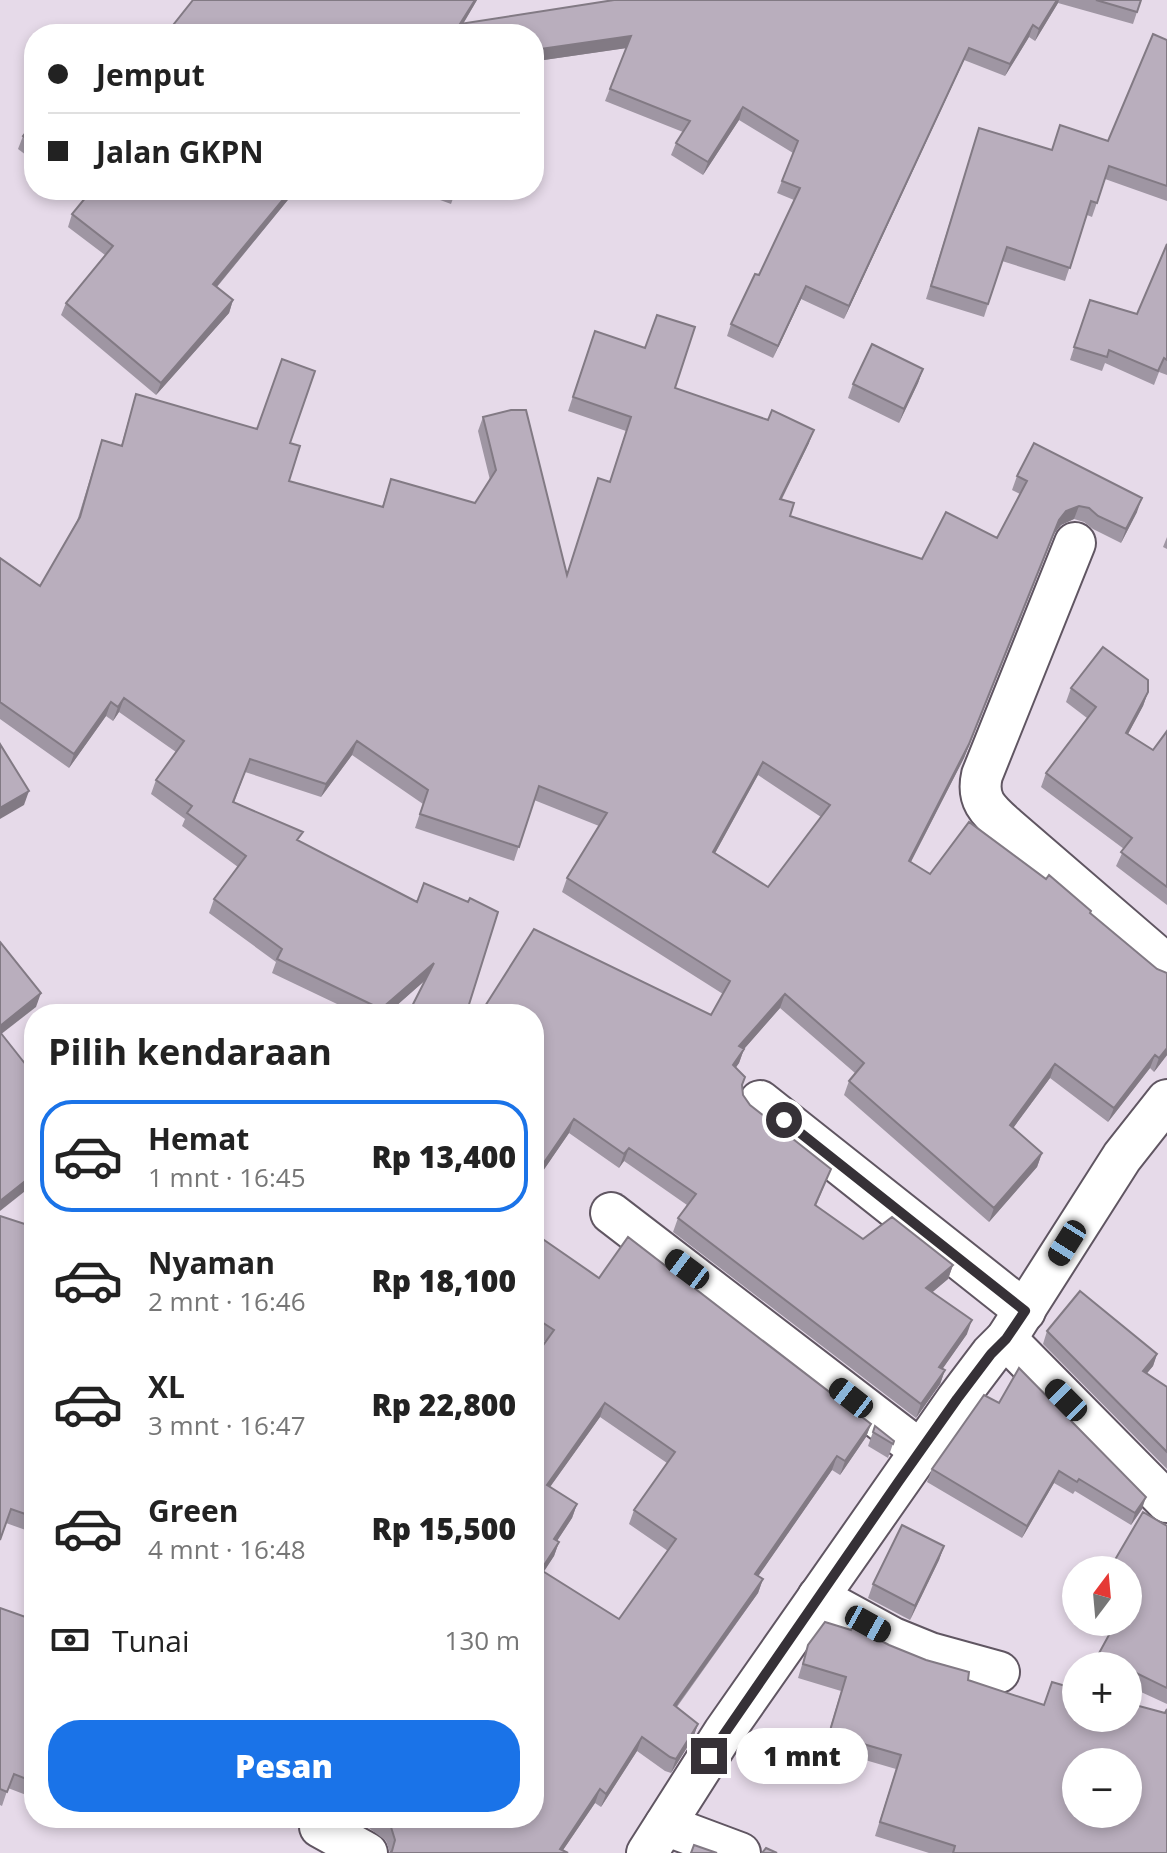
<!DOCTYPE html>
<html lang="id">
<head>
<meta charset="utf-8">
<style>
  :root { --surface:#fff; --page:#f6f6f6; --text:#222; --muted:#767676; --line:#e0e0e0; --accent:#1a73e8 }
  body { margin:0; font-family:"Open Sans",sans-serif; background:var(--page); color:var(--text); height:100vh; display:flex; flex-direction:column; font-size:30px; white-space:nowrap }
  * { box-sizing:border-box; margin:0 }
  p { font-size:26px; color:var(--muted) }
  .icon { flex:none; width:44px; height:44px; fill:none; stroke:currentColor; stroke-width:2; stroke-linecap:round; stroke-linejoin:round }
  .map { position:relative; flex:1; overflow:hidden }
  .side { position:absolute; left:24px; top:1004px; width:520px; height:824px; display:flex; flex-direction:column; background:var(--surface); border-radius:32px; box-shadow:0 4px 12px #0003 }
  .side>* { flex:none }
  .hud { position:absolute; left:24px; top:24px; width:520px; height:176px; border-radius:32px; box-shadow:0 4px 12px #0003; display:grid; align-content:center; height:176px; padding:0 24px; background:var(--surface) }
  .needle { width:52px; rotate:16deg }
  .controls { position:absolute; left:1062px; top:1556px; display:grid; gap:16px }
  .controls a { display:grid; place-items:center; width:80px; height:80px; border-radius:50%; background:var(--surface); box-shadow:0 4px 12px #0003; font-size:40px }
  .end { position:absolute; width:36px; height:36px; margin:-18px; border:10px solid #363137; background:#fff; box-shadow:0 0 0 4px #fff }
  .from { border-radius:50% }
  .bubble { position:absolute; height:56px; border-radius:28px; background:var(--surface); box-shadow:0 4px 12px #0003; font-size:26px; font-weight:800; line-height:56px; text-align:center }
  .car { position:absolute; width:24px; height:48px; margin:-24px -12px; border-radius:10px; box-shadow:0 0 6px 2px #0007; background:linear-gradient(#222 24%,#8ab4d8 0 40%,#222 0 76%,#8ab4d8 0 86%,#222 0) }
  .hud b { display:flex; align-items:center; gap:28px; height:76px; font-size:30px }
  .hud b+b { border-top:2px solid var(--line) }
  .hud i { width:20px; height:20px; background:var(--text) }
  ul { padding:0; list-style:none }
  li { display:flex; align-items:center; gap:24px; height:112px; margin:0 16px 12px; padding:0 8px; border:4px solid transparent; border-radius:32px }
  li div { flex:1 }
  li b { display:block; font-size:30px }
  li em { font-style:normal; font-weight:800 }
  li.current { border-color:var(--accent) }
  li>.icon { width:72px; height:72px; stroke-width:1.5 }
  h2 { padding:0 24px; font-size:36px; line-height:96px }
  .pay { display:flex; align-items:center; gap:20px; height:88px; padding:0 24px; font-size:30px }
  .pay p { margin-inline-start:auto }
  .primary-button { display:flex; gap:16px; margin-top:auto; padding:16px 24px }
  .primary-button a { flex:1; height:92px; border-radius:32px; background:var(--accent); color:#fff; font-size:32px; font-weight:800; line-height:92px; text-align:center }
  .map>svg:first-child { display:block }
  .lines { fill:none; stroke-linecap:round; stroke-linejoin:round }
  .street-casing { stroke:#605662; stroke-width:44 }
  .street { stroke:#fff; stroke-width:40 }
  .wall { fill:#9f96a3; fill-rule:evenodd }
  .shaded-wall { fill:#827a84 }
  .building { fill:#b9aebd; stroke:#827a84; stroke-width:2; fill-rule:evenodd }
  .route { stroke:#363137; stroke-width:10 }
</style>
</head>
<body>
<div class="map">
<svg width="1167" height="1853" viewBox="0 0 1167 1853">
  <rect width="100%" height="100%" fill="#e6dae9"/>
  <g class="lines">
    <defs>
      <g id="street">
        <path d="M1075 543 982 775C976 801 989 811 1007 827L1167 965"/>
        <polyline points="760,1101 1025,1311"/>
        <polyline points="611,1213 921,1451"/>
        <polyline points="1006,1339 1167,1502"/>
        <polyline points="818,1597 893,1638 930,1653 999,1672"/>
        <polyline points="665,1825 740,1853"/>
        <polyline points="320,1827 367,1853"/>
        <polyline points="647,1853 724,1732 957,1399 991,1354 1006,1339 1122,1157 1167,1100"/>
      </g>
    </defs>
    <use href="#street" class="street-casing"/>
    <use href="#street" class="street"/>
  </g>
  <g class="wall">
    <polygon points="193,0 477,0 463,24 614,0 1141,0 1133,24 1058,3 1035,41 1029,37 1005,76 964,60 844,319 801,299 773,358 727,336 731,324 759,275 794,200 777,193 793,153 739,120 703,175 671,155 676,143 683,132 605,101 626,48 537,61 534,66 534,34"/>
    <polygon points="1167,40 1167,201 1105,179 1092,217 1087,215 1065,281 1002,261 984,317 926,299 979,128 1052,150 1108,141"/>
    <polygon points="34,122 34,161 18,149 23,136"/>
    <polygon points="70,190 296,190 217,287 233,300 229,313 156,395 61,315 66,303 105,255 68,227 72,214 83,201"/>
    <polygon points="339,190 349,190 345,195"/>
    <polygon points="413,190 456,190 451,204"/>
    <polygon points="1167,244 1167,375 1159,372 1154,385 1105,363 1102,371 1070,360 1085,313 1137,314"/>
    <path d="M590 345 675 388 809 443 782 499 790 516 922 559 997 538 1020 494 1012 490 1017 476 1137 512 1121 543 1093 529 1084 522 1074 519 1061 525 1054 534 964 758 911 862 930 874 1090 913 1157 969 1167 973V1055L1154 1072 1150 1068 1108 1122 1050 1078 1013 1128 1042 1153 1037 1167 989 1222 844 1095 849 1081 855 1073 780 1008 744 1049 739 1063 735 1068 742 1085 743 1095 750 1105 831 1169 816 1206 863 1239 953 1265 948 1279 932 1292 967 1334 942 1369 945 1370 940 1384 916 1418 673 1232 678 1218 687 1205 624 1161 619 1168 569 1133 534 1184V1014L711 1015 723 994 562 892 567 878 599 826 534 800 514 861 415 828 423 804 352 755 321 797 245 772 234 803 299 842 425 980 387 1014H358L272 973 276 962 209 913 214 899 238 867 182 826 185 819 151 794 156 780 176 752 119 712 113 721 106 716 69 768 0 719V558L40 586 77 521 102 440 121 446 136 394 290 443 289 481 382 507 391 479 475 503 490 480 478 431 483 417 567 574 610 482 626 431 568 411ZM758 775 821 817 768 887 715 853Z"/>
    <polygon points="923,369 918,383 899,423 848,398 853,384"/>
    <polygon points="1167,537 1167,549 1163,547"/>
    <polygon points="1071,688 1148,692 1143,706 1128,734 1153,750 1167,731 1167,905 1116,866 1124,849 1041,787 1046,773 1087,718 1066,702"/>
    <polygon points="34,1227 34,1533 6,1523"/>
    <path d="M534 1233 599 1278 628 1237 871 1424 866 1437 840 1475 832 1470 758 1576 763 1579 758 1593 677 1707 698 1724 693 1738 671 1773 665 1771 637 1751 601 1807 595 1803 563 1850 568 1853H390L386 1841 369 1828 371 1823 361 1818H534V1358L545 1342 534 1334ZM600 1417 667 1463 634 1510 629 1524 668 1551 619 1619 543 1572 554 1556 559 1542 557 1541 572 1518 577 1504 550 1487Z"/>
    <polygon points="1047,1331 1157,1354 1153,1366 1147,1373 1167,1387 1167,1469 1043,1344"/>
    <polygon points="984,1395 1142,1509 1131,1525 1075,1491 1073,1494 1054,1483 1022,1538 927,1482 932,1469"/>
    <polygon points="875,1426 894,1441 888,1458 868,1446"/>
    <polygon points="1167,1526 1167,1704 1128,1686 1128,1666 1094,1666 1098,1655 1128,1622 1128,1570"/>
    <polygon points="944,1546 939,1560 910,1620 868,1598 873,1584"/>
    <polygon points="0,1608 29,1641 27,1709 31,1728 34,1729 34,1798 8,1788 2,1806 0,1805"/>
    <polygon points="808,1645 889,1645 968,1680 1167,1853 929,1853 875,1836 896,1769 824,1748 841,1691 798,1678"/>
  </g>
  <g class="shaded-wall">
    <polygon points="475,0 477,0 457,34 460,24"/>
    <polygon points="1057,0 1059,0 1058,3 1035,41 1039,29"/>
    <polygon points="1033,25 1029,37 1005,76 1010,64"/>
    <polygon points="631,36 627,48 537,61 534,66 534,61 541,49"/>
    <polygon points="969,48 964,60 844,319 849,306"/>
    <polygon points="743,107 739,120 703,175 708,162"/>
    <polygon points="291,190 296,190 209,296 213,284"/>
    <polygon points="806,286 801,299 773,358 778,346"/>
    <polygon points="233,300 229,313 156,395 161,383"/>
    <polygon points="923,369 918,383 899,423 904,409"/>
    <polygon points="814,430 809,443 775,512 780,499"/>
    <polygon points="1142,498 1137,512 1121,543 1126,529"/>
    <polygon points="1079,506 1074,519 1061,525 1054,534 964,758 904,875 1059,520 1066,511"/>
    <polygon points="1148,692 1143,706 1121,747 1126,733"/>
    <polygon points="124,698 119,712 113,721 118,707"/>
    <polygon points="111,702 106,716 69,768 74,754"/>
    <polygon points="357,741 352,755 321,797 326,784"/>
    <polygon points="763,762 758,775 708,866 713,852"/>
    <polygon points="29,791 24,805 0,819 0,808"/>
    <polygon points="434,963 429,977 387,1014 379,1014 381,1009"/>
    <polygon points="41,993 36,1007 0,1035 0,1026"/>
    <polygon points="785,994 780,1008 744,1049 739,1063 728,1079 739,1046"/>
    <polygon points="1167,1048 1167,1055 1154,1072 1159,1058"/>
    <polygon points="1155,1055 1150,1068 1108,1122 1114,1108"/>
    <polygon points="1055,1064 1050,1078 1005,1139 1010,1125"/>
    <polygon points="574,1119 569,1133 534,1184 534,1177"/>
    <polygon points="629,1148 624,1161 619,1168 624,1154"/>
    <polygon points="1042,1153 1037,1167 989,1222 994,1208"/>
    <polygon points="34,1174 34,1184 0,1211 0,1201"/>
    <polygon points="953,1265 948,1279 921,1302 926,1288"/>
    <polygon points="972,1320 967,1334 934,1381 939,1367"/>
    <polygon points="1157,1354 1153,1366 1139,1383 1143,1371"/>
    <polygon points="945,1370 940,1384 916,1418 921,1404"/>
    <polygon points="605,1403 600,1417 542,1498 547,1485"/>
    <polygon points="871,1424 866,1437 840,1475 845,1461"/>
    <polygon points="837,1456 832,1470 750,1588 755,1574"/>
    <polygon points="1059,1471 1054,1483 1022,1538 1027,1526"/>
    <polygon points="1146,1497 1142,1509 1131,1525 1135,1513"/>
    <polygon points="577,1504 572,1518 549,1553 554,1539"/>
    <polygon points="559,1542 554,1556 536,1584 541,1570"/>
    <polygon points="944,1546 939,1560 910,1620 915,1606"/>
    <polygon points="763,1579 758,1593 668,1718 674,1705"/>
    <polygon points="698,1724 693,1738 671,1773 676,1759"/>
    <polygon points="642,1737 637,1751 601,1807 606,1794"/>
    <polygon points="600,1789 595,1803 561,1853 560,1849"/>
  </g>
  <g class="building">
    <polygon points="193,0 475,0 460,24 614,0 1057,0 1039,29 1033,25 1010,64 969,48 849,306 806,286 778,346 731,324 755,274 759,275 800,188 782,181 798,141 743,107 708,162 676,143 690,121 610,89 631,36 541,49 534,61 534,34 166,34"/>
    <polygon points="1096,0 1141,0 1137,12"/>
    <polygon points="1153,34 1167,40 1167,186 1109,166 1097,203 1091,201 1070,268 1007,247 988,304 931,286 979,128 1052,150 1060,125 1108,141"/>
    <polygon points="34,122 34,145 23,136"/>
    <polygon points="90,190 291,190 213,284 233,300 161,383 66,303 113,246 72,214 91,191"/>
    <polygon points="1167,244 1167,360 1164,358 1158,371 1109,350 1107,357 1074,347 1090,300 1137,314"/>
    <path d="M657 315 695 327 675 388 768 420 772 410 814 430 780 499 794 503 790 516 922 559 946 512 997 538 1027 481 1017 476 1034 443 1142 498 1126 529 1098 516 1089 508 1079 506 1066 511 1059 520 969 744 909 861 930 874 969 822 1046 879 1049 875 1091 911 1090 913 1157 969 1167 973V1048L1159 1058 1155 1055 1114 1108 1055 1064 1010 1125 1042 1153 994 1208 849 1081 864 1063 785 994 739 1046 744 1049 733 1065 745 1077 742 1085 743 1095 750 1105 831 1169 815 1205 863 1239 892 1217 953 1265 926 1288 972 1320 939 1367 945 1370 921 1404 678 1218 696 1194 629 1148 624 1154 574 1119 534 1177V1014H480L534 929 711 1015 730 981 567 878 607 813 539 786 519 847 420 814 428 790 357 741 326 784 250 759 233 802 303 832 297 840 417 902 424 883 468 902 470 898 498 912 466 1014H408L434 963 381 1009 277 959 282 949 214 899 246 856 187 813 192 806 156 780 184 741 124 698 118 707 111 702 74 754 0 702V558L40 586 80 517 102 440 122 446 136 394 257 429 282 359 315 371 290 443 300 446 289 481 383 507 391 479 475 503 496 470 483 417 511 410H526L567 575 598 478 610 482 631 417 573 397 595 331 645 348ZM763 762 830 805 768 887 713 852Z"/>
    <polygon points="872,344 923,369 904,409 853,384"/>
    <polygon points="1103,647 1148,680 1148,692 1126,733 1153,750 1167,731 1167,887 1121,852 1132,838 1046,773 1096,707 1071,688"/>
    <polygon points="0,744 29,791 0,808"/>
    <polygon points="0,942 41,993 0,1026"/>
    <polygon points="0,1032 34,1075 34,1174 0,1201"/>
    <polygon points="0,1216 34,1227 34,1517 11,1509 0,1540"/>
    <path d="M534 1233 599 1278 628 1237 871 1424 845 1461 837 1456 755 1574 763 1579 674 1705 698 1724 676 1759 670 1757 642 1737 606 1794 600 1789 560 1849 568 1853H390L392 1851 395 1840 391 1827 379 1818H534V1358L554 1330 534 1317ZM605 1403 675 1452 634 1510 676 1539 619 1619 541 1570 559 1542 554 1539 577 1504 547 1485Z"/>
    <polygon points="1080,1291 1157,1354 1143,1371 1167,1387 1167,1452 1047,1331"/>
    <polygon points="1019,1368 1146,1497 1135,1513 1079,1479 1077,1482 1059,1471 1027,1526 932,1469 984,1395 999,1403"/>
    <polygon points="875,1426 894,1441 893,1444 873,1432"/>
    <polygon points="1143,1512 1167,1526 1167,1688 1128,1669 1128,1666 1121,1666 1098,1655 1116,1622 1128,1622 1128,1599 1134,1588 1128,1584 1128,1570 1109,1570"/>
    <polygon points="902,1525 944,1546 915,1606 873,1584"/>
    <polygon points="0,1608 34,1620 34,1627 29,1641 34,1643 34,1688 27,1709 34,1712 34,1719 31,1728 34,1729 34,1782 14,1774 7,1792 0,1789"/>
    <path d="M825 1622 851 1630 853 1626 889 1645 926 1660 969 1672 968 1680 1044 1705 1052 1682 1076 1689V1718H1128V1703L1165 1713 1167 1709V1853H953L955 1846 880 1822 901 1755 829 1734 846 1677 803 1664 808 1645ZM1076 1762H1128V1814H1076Z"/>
    <polygon points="694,1845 717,1853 691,1853"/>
    <polygon points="766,1848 777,1853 762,1853"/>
  </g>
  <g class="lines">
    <polyline class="route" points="709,1756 899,1481 957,1399 991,1354 1006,1339 1025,1311 784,1120"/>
  </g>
</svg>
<div class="controls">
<a><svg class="needle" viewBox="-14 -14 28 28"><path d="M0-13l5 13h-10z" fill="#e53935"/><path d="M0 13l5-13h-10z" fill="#767676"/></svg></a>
<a>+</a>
<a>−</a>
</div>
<i class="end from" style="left:784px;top:1120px"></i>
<i class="end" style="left:709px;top:1756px"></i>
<div class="bubble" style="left:736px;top:1728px;width:132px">1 mnt</div>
<i class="car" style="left:1067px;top:1243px;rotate:212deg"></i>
<i class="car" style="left:687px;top:1269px;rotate:307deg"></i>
<i class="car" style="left:851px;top:1398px;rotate:308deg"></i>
<i class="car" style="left:1066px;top:1400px;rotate:315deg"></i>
<i class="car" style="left:868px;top:1624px;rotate:119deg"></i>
<div class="hud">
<b><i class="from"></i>Jemput</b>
<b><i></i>Jalan GKPN</b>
</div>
<section class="side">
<h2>Pilih kendaraan</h2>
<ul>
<li class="current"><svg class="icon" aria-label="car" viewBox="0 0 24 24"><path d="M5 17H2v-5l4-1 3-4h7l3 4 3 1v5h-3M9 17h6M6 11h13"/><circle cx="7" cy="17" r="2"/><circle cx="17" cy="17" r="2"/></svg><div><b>Hemat</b><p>1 mnt · 16:45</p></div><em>Rp 13,400</em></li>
<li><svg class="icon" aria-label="car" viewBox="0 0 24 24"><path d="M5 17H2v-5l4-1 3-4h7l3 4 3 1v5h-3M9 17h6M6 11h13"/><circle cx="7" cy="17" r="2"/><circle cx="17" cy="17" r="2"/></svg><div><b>Nyaman</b><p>2 mnt · 16:46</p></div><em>Rp 18,100</em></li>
<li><svg class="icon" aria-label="car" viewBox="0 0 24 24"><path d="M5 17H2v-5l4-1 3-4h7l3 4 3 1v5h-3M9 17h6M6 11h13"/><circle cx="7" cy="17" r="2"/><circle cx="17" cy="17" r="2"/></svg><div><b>XL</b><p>3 mnt · 16:47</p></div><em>Rp 22,800</em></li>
<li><svg class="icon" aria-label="car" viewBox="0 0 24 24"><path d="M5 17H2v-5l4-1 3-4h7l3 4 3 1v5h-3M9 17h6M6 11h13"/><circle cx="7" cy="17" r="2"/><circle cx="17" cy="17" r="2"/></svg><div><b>Green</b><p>4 mnt · 16:48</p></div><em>Rp 15,500</em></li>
</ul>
<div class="pay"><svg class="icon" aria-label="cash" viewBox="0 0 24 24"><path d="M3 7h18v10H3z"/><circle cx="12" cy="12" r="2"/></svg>Tunai<p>130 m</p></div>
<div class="primary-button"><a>Pesan</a></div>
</section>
</div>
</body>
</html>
